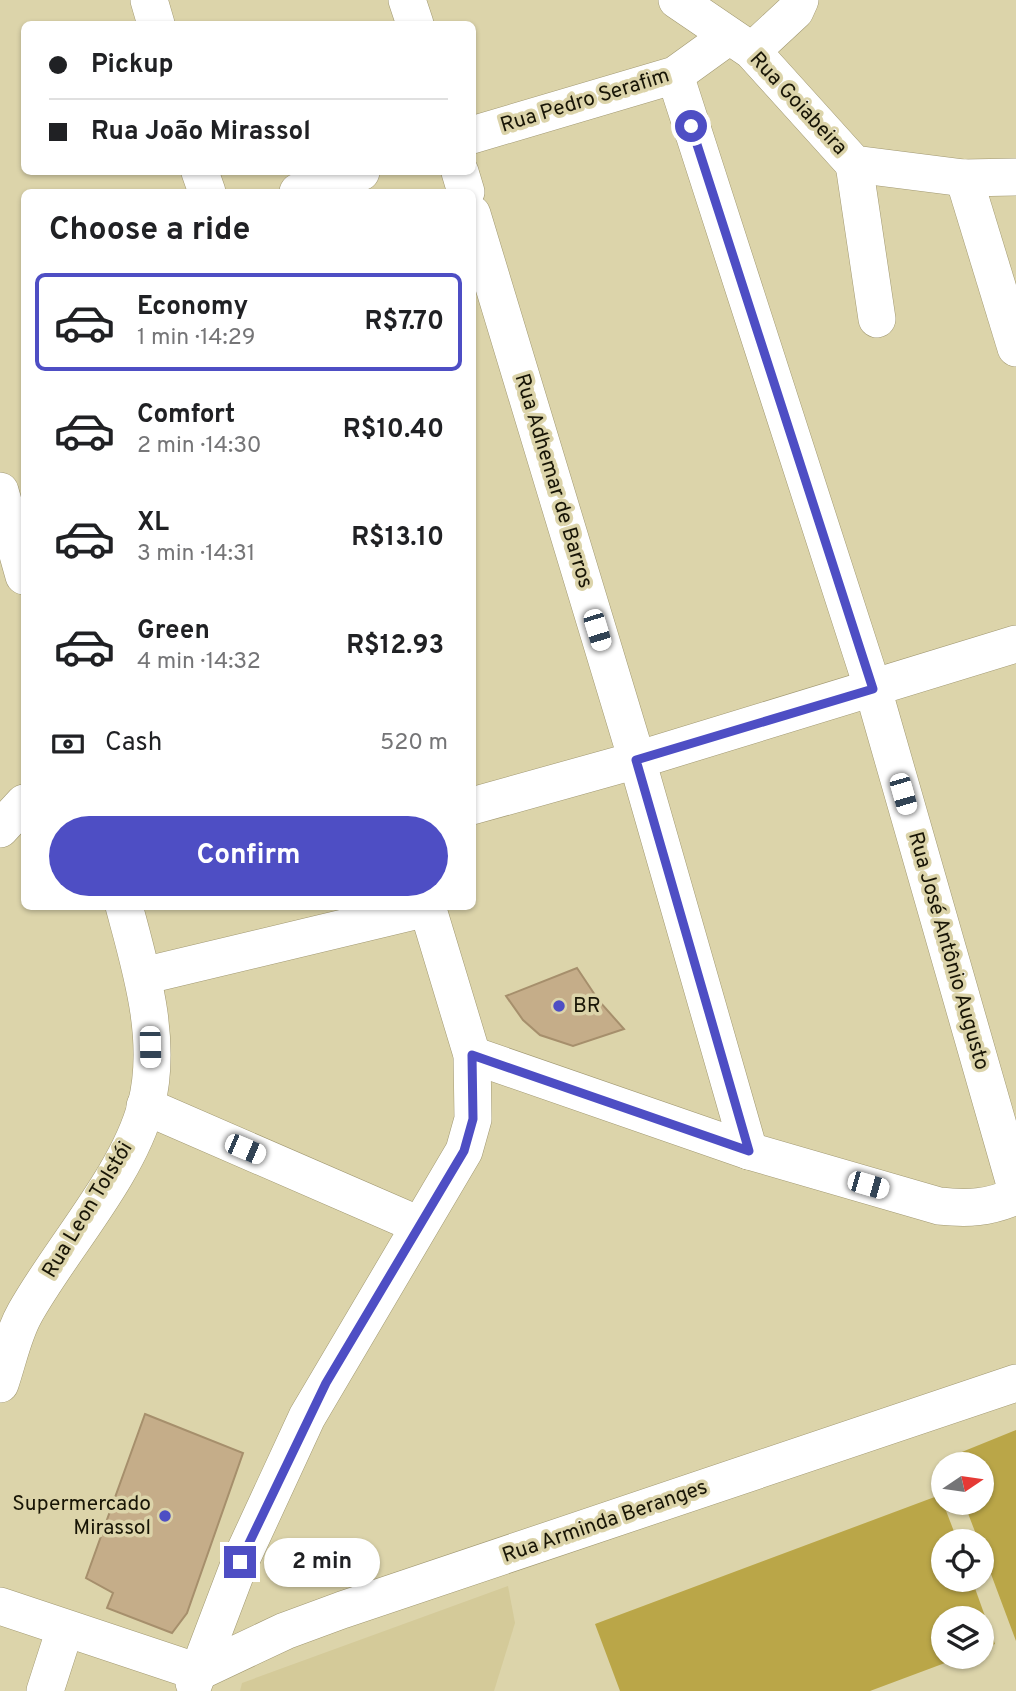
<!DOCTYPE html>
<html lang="en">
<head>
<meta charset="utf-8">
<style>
  :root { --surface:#fff; --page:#f6f6f6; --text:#202124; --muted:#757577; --line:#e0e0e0; --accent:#4e4ec4 }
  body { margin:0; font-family:Overpass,sans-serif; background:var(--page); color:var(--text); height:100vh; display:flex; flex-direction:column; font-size:26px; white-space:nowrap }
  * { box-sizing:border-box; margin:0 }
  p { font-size:23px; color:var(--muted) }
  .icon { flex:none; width:38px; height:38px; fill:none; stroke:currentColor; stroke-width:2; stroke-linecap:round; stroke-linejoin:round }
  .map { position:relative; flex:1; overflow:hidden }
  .drawer { position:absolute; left:21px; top:189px; width:455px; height:721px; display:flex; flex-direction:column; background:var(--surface); border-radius:10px; box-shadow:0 2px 5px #0004 }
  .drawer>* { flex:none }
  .banner { position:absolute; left:21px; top:21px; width:455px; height:154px; border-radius:10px; box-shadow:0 2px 5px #0004; display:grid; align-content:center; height:154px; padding:0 28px; background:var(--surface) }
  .needle { width:46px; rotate:77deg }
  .controls { position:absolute; left:931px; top:1452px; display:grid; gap:14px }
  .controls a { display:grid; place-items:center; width:63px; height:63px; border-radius:50%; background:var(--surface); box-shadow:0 2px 5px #0004; font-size:35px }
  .end { position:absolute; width:32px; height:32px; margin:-16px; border:9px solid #4e4ec4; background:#fff; box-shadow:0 0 0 4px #fff }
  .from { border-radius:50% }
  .bubble { position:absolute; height:49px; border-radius:24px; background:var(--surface); box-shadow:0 2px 5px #0004; font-size:23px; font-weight:700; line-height:49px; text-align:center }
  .car { position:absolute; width:21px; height:42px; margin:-21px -10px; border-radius:9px; box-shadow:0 0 5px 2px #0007; background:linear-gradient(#fff 24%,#345 0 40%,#fff 0 76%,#345 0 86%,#fff 0) }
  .banner b { display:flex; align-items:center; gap:24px; height:66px; font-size:26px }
  .banner b+b { border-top:2px solid var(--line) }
  .banner i { width:18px; height:18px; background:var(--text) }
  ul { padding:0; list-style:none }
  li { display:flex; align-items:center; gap:21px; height:98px; margin:0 14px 10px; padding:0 14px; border:4px solid transparent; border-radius:10px }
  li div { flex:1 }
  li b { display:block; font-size:26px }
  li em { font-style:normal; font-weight:700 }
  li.selected { border-color:var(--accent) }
  li>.icon { width:63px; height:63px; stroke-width:1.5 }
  h2 { padding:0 28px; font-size:32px; line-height:84px }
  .pay { display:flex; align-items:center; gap:18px; height:77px; padding:0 28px; font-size:26px }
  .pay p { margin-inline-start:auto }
  .button { display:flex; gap:14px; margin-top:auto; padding:14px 28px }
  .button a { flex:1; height:80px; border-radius:42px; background:var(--accent); color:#fff; font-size:28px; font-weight:700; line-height:80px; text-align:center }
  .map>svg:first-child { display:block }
  .built { fill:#d4ca99 }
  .green { fill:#baa648 }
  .building { fill:#c5ad89; stroke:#a68f6c; stroke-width:2 }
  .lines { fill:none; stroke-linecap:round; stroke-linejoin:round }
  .minor-casing { stroke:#a19871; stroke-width:38 }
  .minor { stroke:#fff; stroke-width:37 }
  .route { stroke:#4e4ec4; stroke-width:9 }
  .poi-dot { fill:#4e4ec4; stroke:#dcd4aa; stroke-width:2.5 }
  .labels { text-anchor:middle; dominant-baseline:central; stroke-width:7; stroke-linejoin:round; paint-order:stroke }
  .street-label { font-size:21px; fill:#181506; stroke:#dcd4aa }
  .poi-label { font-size:21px; fill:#181506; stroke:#dcd4aa; text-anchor:start }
</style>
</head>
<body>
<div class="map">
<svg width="1016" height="1691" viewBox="0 0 1016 1691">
  <rect width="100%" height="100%" fill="#dcd4aa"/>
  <polygon class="built" points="508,1586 515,1623 494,1691 240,1691 242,1683"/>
  <g class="green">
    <polygon points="1016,1430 1016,1641 982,1550 982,1542 979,1542 964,1503 982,1503 982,1465 950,1465 947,1458"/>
    <polygon points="940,1495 958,1542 943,1542 943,1580 972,1580 995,1644 982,1649 982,1619 943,1619 943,1657 961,1657 870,1691 620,1691 595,1624"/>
  </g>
  <g class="building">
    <polygon points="577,968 599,1001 624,1029 573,1046 540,1035 523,1020 506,996"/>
    <polygon points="145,1414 243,1453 187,1613 172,1633 107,1608 113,1593 86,1578"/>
  </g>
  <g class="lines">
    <defs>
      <g id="minor">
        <polyline points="149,0 156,24"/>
        <polyline points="407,0 415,24"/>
        <polyline points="677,0 752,51 854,164 964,178 1016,177"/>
        <polyline points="752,51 795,11 800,0"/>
        <polyline points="675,75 873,689 1016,1188"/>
        <polyline points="472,135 675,75 729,36"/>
        <polyline points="854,164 877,319"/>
        <polyline points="200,172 207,192"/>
        <polyline points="460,172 466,192"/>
        <polyline points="964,178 1016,348"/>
        <polyline points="298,192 361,172"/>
        <polyline points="472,214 637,760 749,1151"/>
        <polyline points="0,491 24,576"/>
        <polyline points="472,806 637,760 1016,644"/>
        <polyline points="0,829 24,803"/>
        <polyline points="143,976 427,908"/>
        <path d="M472 1055 749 1151 939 1206C968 1209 989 1208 1016 1196"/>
        <polyline points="145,1106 419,1225"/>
        <path d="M0 1384C8 1361 13 1334 25 1313 60 1250 128 1175 146 1106 163 1040 141 969 124 906"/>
        <polyline points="0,1606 198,1672 285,1631 342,1610 1016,1383"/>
        <polyline points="194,1683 240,1562 307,1417 464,1151 473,1119 472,1055 427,906"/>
        <polyline points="45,1691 65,1629"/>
      </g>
    </defs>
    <use href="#minor" class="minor-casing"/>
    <use href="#minor" class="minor"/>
  </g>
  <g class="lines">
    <polyline class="route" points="240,1562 326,1383 464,1151 473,1119 472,1055 749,1151 636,760 873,689 691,126"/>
  </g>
  <g class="poi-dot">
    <circle cx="559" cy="1006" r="7"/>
    <circle cx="165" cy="1516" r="7"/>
  </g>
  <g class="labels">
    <g class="street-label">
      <text transform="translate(585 101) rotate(-17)">Rua Pedro Serafim</text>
      <text transform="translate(798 104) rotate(47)">Rua Goiabeira</text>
      <text transform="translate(553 481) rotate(73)">Rua Adhemar de Barros</text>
      <text transform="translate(948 951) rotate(74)">Rua José Antônio Augusto</text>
      <text transform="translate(88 1210) rotate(-59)">Rua Leon Tolstói</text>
      <text transform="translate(605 1522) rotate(-19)">Rua Arminda Beranges</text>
    </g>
    <g class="poi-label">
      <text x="573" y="1006">BR</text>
      <text x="151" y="1504" text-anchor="end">Supermercado<tspan x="151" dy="24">Mirassol</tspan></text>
    </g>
  </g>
</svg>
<div class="controls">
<a><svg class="needle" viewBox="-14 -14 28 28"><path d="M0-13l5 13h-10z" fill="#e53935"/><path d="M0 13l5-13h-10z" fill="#757577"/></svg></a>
<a><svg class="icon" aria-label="locate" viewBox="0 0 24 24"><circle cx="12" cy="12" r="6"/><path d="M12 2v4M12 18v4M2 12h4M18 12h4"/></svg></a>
<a><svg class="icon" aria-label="layers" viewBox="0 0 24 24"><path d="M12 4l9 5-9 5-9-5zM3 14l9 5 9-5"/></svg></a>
</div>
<i class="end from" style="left:691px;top:126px"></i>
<i class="end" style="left:240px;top:1562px"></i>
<div class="bubble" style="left:264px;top:1538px;width:116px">2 min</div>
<i class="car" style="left:597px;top:630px;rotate:163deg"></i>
<i class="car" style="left:903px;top:794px;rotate:164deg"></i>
<i class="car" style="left:150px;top:1047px;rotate:179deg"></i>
<i class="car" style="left:245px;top:1149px;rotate:113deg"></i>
<i class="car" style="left:868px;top:1185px;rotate:106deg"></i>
<div class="banner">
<b><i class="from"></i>Pickup</b>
<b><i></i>Rua João Mirassol</b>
</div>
<section class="drawer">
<h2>Choose a ride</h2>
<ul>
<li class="selected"><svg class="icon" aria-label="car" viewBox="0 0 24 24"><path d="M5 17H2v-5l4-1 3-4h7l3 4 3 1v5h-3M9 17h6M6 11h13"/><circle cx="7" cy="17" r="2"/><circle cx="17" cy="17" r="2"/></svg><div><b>Economy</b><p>1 min · 14:29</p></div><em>R$7.70</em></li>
<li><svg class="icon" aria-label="car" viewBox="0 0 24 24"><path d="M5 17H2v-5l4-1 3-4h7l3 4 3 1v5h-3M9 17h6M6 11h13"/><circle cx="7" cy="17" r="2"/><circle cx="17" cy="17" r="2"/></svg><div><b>Comfort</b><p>2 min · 14:30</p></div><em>R$10.40</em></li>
<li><svg class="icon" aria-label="car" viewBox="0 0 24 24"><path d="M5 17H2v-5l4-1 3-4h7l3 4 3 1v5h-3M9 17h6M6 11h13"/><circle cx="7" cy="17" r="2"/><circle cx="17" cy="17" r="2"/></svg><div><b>XL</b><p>3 min · 14:31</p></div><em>R$13.10</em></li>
<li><svg class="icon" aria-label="car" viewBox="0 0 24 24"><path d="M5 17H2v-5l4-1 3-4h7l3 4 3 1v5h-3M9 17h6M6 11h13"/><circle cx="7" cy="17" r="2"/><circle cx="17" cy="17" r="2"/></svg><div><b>Green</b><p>4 min · 14:32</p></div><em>R$12.93</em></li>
</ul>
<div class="pay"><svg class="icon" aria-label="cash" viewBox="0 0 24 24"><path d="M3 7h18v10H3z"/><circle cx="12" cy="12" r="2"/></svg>Cash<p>520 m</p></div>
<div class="button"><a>Confirm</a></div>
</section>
</div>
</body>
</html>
